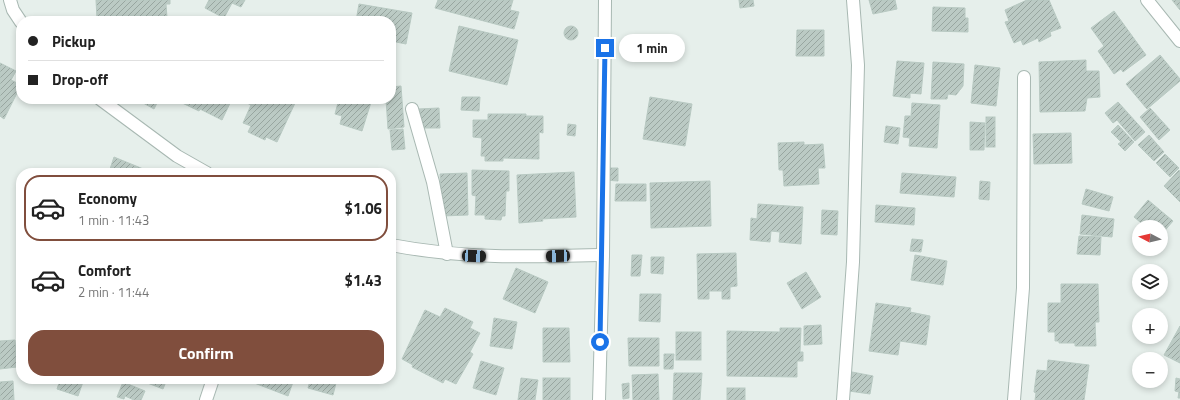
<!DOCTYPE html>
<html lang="en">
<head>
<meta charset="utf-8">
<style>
  :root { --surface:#fff; --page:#f6f6f6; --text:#222; --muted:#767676; --line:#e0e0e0; --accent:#804e3d }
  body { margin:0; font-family:"Titillium Web",sans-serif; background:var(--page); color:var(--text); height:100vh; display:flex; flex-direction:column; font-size:15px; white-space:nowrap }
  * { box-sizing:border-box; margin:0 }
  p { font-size:13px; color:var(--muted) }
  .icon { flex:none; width:22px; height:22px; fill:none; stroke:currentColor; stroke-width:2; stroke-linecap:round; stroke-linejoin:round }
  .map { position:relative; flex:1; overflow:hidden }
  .panel { position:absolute; left:16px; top:168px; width:380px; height:216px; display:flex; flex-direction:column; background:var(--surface); border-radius:16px; box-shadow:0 2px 6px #0003 }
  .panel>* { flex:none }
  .guide { position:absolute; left:16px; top:16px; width:380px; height:88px; border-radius:16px; box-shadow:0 2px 6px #0003; display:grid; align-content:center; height:88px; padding:0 12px; background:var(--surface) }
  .needle { width:26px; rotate:277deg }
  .fabs { position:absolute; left:1132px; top:220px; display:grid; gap:8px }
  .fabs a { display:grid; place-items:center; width:36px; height:36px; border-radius:50%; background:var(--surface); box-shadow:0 2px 6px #0003; font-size:20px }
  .end { position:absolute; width:18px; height:18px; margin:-9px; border:5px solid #1a73e8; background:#fff; box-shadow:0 0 0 2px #fff }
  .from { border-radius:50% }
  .bubble { position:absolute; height:28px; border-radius:14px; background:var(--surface); box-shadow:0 2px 6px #0003; font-size:13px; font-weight:700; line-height:28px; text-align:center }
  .car { position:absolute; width:12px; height:24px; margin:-12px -6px; border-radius:5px; box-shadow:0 0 3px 1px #0007; background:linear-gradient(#222 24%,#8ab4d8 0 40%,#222 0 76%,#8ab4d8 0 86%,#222 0) }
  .guide b { display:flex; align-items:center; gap:14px; height:38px; font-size:15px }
  .guide b+b { border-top:1px solid var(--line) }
  .guide i { width:10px; height:10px; background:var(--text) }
  ul { padding:7px 0 0; list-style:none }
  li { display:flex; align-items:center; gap:12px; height:66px; margin:0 8px 6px; padding:0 4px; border:2px solid transparent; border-radius:16px }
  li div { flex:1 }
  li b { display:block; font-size:15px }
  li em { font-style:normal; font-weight:700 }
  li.active { border-color:var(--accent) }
  li>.icon { width:36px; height:36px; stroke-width:1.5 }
  .button { display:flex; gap:8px; margin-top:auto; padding:8px 12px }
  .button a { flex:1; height:46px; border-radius:16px; background:var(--accent); color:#fff; font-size:16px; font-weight:700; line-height:46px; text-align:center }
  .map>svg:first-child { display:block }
  .building { fill:url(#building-hatch); stroke:#b8c9c2 }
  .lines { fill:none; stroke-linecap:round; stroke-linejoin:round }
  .minor-casing { stroke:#a8b8b2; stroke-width:14 }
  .minor { stroke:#fff; stroke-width:12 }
  .route { stroke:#1a73e8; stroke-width:5 }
</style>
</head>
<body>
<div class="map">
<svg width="1180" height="400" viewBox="0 0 1180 400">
  <defs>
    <pattern id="building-hatch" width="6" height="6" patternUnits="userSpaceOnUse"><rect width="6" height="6" fill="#bbcac4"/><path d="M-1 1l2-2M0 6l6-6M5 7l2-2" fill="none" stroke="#98a6a0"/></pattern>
  </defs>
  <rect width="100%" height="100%" fill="#e6efeb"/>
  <g class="building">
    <polygon points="96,0 170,0 170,4 166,4 167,18 97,19"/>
    <polygon points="209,0 245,0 241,7 232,3 224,18 205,8"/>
    <polygon points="438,0 513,0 510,10 519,12 514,29 435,8"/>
    <polygon points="739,0 753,0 754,6 740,8"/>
    <polygon points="869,0 895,0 897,9 873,14"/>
    <polygon points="1027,0 1049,0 1061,28 1050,32 1051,36 1039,42 1038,38 1023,45 1021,40 1014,43 1005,22 1009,21 1005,10"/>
    <polygon points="1172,0 1180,0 1180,10"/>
    <polygon points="359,4 412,13 406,44 391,41 391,21 356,21"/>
    <polygon points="933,7 965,8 965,18 968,18 968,32 932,31"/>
    <polygon points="1114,11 1146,55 1123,72 1121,69 1114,74 1098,51 1104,46 1091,28"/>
    <circle cx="571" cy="33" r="7"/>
    <polygon points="459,26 518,40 507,85 449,71"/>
    <polygon points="797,30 824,30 824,56 796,56"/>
    <polygon points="1160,55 1180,79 1180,81 1147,109 1126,84"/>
    <polygon points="1086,60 1086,71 1099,71 1100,97 1087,98 1085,111 1040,112 1039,62"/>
    <polygon points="897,61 924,63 921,94 910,93 910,98 893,96"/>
    <polygon points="933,62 964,64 963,86 956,95 948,94 947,99 931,99"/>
    <polygon points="0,63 16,71 11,80 21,85 4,119 0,116"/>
    <polygon points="975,65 1000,68 996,106 971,103"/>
    <polygon points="401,86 404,127 388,129 386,99 391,99 391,87"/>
    <polygon points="462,97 480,97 479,111 461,110"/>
    <polygon points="650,97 692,104 685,146 643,139"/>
    <polygon points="136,99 159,99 154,109"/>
    <polygon points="179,99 232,99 222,120 200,109 199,111 178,101"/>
    <polygon points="246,99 286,99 295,103 277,142 266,137 265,140 248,132 251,126 243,123 251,105 245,102"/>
    <polygon points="339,99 372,99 362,131 340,124 342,116 335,114"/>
    <polygon points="1118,102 1145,132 1135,141 1117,120 1113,123 1105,113"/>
    <polygon points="912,103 940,105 937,148 909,146 910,138 903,137 905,116 911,116"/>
    <polygon points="439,108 440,128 419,128 418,109"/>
    <polygon points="1150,108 1170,130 1159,140 1140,117"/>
    <polygon points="488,114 526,114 526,116 543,116 543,133 539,132 539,159 503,158 503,161 485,161 485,156 481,156 482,138 473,137 473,120 488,120"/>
    <rect x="986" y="117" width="9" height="30"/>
    <polygon points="970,122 985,123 984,150 970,150"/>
    <polygon points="568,124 576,125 575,136 567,135"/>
    <polygon points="1118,125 1134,142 1125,151 1118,144 1121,142 1111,132"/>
    <polygon points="886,126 900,128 898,144 884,142"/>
    <polygon points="403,129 405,149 392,150 390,130"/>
    <polygon points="1071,133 1072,163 1034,164 1033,134"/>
    <polygon points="1149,135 1164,152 1154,161 1138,145"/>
    <polygon points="804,142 804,145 823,144 825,168 818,168 819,184 784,186 783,170 779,170 778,143"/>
    <polygon points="1165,154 1179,168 1170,177 1156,163"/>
    <polygon points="114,157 153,173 113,173 114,170 110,169"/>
    <polygon points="605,168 618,168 618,181 605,180"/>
    <polygon points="472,170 509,171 509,191 506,191 505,216 502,216 501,220 485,219 485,215 475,215 476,196 472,195"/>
    <polygon points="1179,170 1180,171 1180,202 1164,186"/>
    <polygon points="574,172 576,217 542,219 543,221 519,223 517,175"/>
    <polygon points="467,173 468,215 442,216 440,174"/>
    <polygon points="902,173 956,177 954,197 900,193"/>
    <polygon points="710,181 711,226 651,228 650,183"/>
    <polygon points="980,181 990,182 989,200 979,199"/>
    <polygon points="616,184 646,184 646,201 615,201"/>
    <polygon points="1086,189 1113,197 1109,211 1082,204"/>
    <polygon points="1148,200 1173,221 1161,235 1161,227 1146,227 1134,217"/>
    <polygon points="758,204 803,207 801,244 779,242 780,232 771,231 770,242 750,240 751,218 757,219"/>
    <polygon points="876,205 915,208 914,225 875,222"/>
    <polygon points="822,210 838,211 837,235 821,234"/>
    <polygon points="1082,215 1114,219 1112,237 1080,234"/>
    <polygon points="1079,236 1101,237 1100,255 1077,254"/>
    <polygon points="912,239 923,240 921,252 910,251"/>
    <polygon points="736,253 737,286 730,287 730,299 722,299 722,291 709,291 709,299 698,299 697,254"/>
    <polygon points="632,255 642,255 640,276 631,276"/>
    <polygon points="915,255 947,261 943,285 911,280"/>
    <polygon points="651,257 664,257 663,274 651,273"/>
    <polygon points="516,268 548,282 535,313 503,299"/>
    <polygon points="806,272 821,297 802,309 787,283"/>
    <polygon points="1061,284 1098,284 1099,322 1095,322 1096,346 1075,346 1075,343 1059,343 1059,341 1055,341 1055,332 1048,332 1048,303 1061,303"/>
    <polygon points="640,294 661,294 660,322 639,321"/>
    <polygon points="876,303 911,308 910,312 930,316 926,345 900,341 898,355 869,351"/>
    <polygon points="445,308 473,322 470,328 480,333 470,352 473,354 456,384 445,379 443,383 412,367 413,365 402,359 425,310 440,317"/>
    <polygon points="494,318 517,322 512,349 490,346"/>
    <polygon points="821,325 822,344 804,345 804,326"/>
    <polygon points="1180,326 1180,363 1164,355"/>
    <polygon points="543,328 569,328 570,362 543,362"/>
    <polygon points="780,328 801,328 800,352 803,352 803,361 797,361 797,377 727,376 727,331 780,332"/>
    <rect x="676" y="332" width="25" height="28"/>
    <polygon points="628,338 659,338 659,366 629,366"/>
    <polygon points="15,340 17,367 0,369 0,341"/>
    <polygon points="664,354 674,354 673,369 664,369"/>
    <polygon points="1048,360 1089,365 1084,400 1035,400 1036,393 1034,392 1037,370 1047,371"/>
    <polygon points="481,361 504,368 496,395 473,388"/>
    <polygon points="852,372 873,376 870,394 849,391"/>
    <polygon points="674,373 702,373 700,400 673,400"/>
    <polygon points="658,374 659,400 633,400 632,375"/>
    <polygon points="521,378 538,380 535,400 518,400"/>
    <rect x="543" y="378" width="27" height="22"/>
    <polygon points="1176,378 1180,379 1180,398 1178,398 1179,392 1175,391"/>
    <polygon points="45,379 84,379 78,396 57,389 59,383"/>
    <polygon points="137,379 167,379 163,389"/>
    <polygon points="244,379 287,379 293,382 288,396"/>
    <polygon points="302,379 337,379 333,395 308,388 310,381"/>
    <polygon points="13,381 14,400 0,400 0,382"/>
    <polygon points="123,382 145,391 141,400 134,400 125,396 124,399 117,397"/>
    <polygon points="629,383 629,398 623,399 622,384"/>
    <rect x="727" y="388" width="18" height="12"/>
  </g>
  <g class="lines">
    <defs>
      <g id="minor">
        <polyline points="10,0 13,10 21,22"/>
        <polyline points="1147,0 1180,41"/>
        <polyline points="100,99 177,156 207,173"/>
        <polyline points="412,109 433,182 447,254"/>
        <path d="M391 245C464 259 529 257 603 255"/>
        <polyline points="206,400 213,379"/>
        <polyline points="599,400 603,255 605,0"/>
        <polyline points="843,400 853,262 858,65 853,0"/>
        <polyline points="1014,400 1023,288 1024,77"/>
      </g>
    </defs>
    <use href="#minor" class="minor-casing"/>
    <use href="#minor" class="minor"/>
  </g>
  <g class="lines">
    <polyline class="route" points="600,342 605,48"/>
  </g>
</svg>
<div class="fabs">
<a><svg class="needle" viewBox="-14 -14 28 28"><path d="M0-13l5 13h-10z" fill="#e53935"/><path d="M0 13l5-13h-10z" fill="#767676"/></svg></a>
<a><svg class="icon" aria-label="layers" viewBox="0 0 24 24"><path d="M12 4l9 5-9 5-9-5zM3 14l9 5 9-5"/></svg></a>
<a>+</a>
<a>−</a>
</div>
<i class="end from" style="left:600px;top:342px"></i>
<i class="end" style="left:605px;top:48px"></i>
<div class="bubble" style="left:619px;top:34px;width:66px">1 min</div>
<i class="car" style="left:474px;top:256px;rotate:93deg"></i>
<i class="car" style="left:558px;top:256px;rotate:268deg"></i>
<div class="guide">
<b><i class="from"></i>Pickup</b>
<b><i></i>Drop-off</b>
</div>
<section class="panel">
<ul>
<li class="active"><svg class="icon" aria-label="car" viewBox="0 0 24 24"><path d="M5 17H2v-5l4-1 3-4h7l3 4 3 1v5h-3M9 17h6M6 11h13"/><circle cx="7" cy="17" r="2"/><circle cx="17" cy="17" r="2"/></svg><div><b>Economy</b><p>1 min · 11:43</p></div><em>$1.06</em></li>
<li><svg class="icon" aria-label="car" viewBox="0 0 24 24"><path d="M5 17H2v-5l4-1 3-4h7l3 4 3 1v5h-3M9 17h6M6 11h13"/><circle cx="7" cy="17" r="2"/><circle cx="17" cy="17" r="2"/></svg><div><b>Comfort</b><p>2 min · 11:44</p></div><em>$1.43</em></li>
</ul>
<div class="button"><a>Confirm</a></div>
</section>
</div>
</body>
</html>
